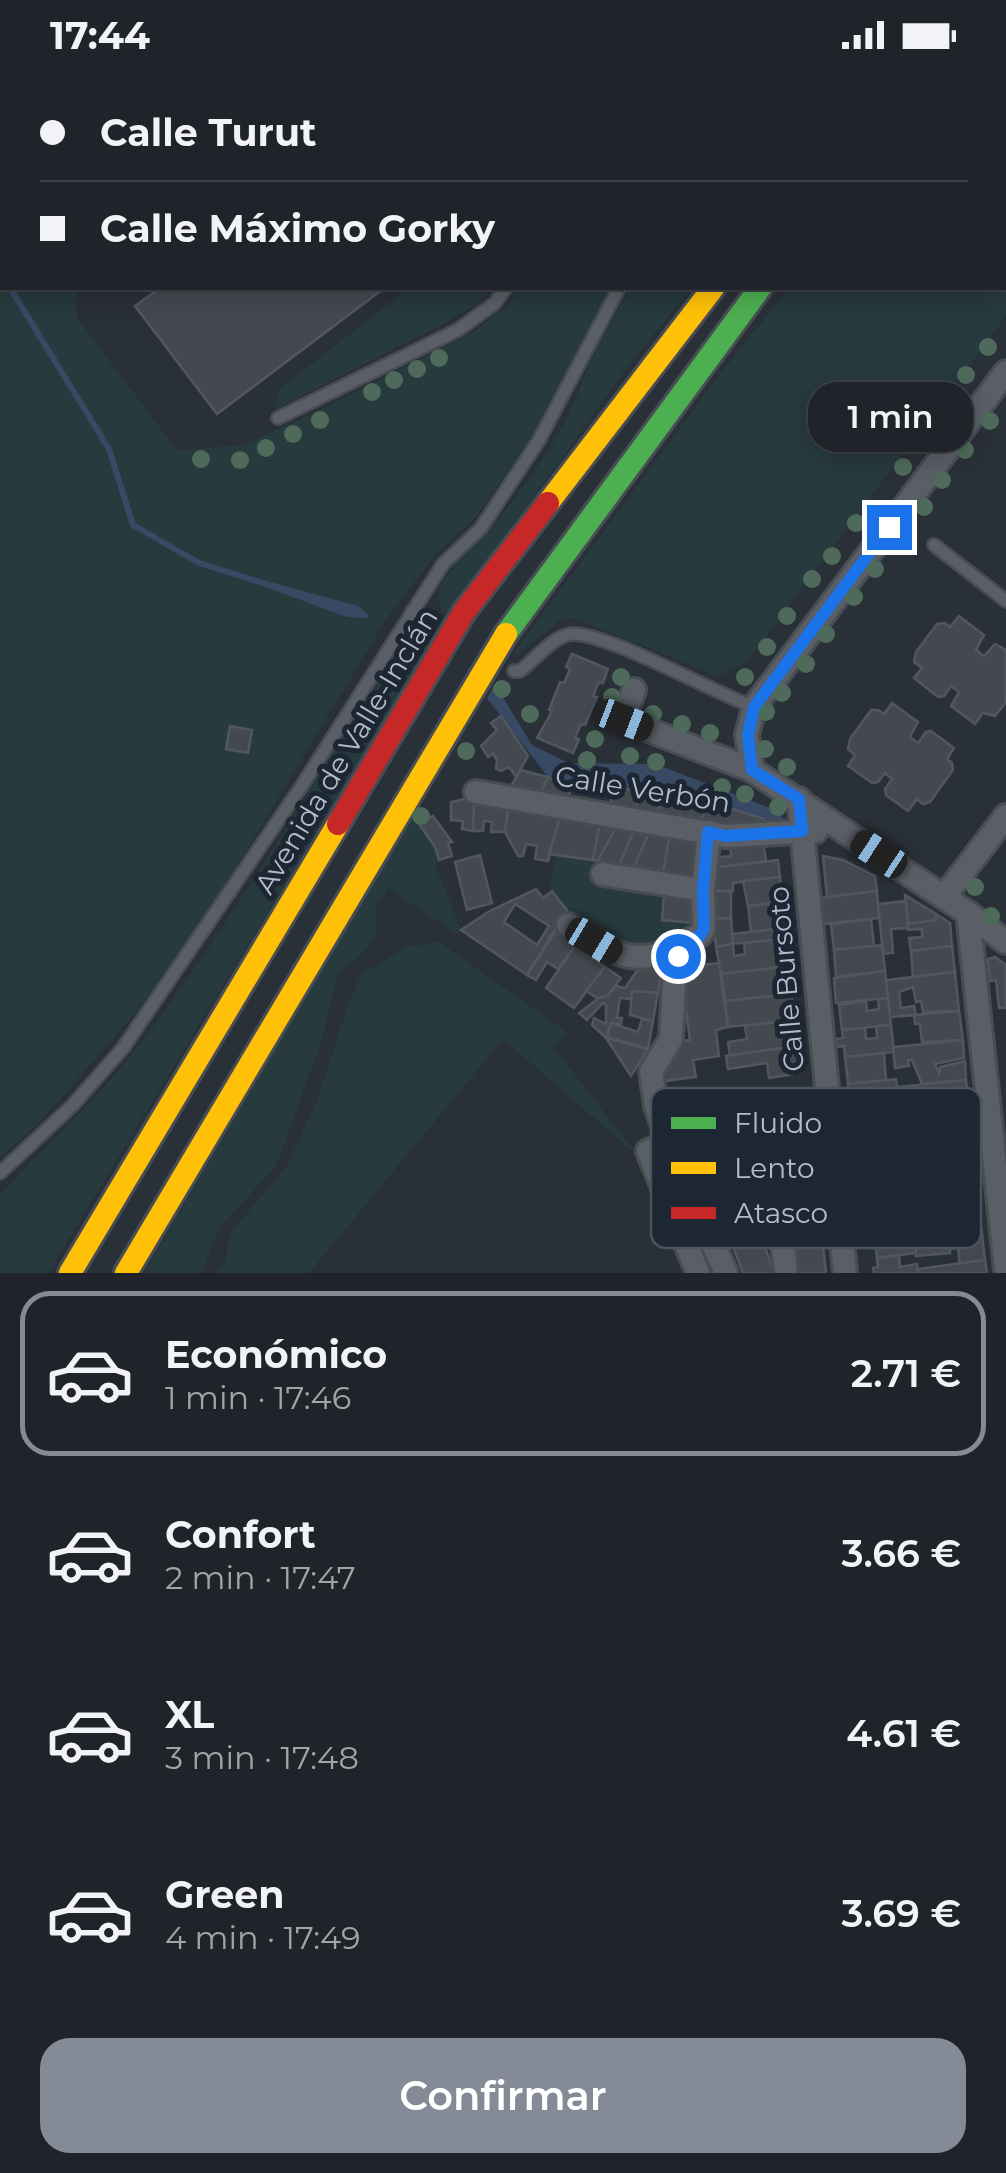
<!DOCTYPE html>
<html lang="es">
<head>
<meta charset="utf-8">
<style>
  :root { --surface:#20242a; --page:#2d3036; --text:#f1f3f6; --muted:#a2a4a8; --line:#3d4147; --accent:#848b96 }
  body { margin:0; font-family:Montserrat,sans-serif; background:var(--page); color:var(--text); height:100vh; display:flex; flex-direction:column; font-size:38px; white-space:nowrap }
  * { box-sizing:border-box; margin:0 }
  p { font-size:32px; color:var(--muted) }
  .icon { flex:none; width:55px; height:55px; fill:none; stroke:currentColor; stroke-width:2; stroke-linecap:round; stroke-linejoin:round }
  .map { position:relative; height:1203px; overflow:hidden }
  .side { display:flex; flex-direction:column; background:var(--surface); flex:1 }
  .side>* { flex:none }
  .hud { position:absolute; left:0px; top:0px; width:1008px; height:220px; box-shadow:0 5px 25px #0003,0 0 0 2px var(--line); display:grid; align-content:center; height:220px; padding:0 40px; background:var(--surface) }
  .end { position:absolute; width:45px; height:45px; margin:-22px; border:12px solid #1a73e8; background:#fff; box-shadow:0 0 0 5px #fff }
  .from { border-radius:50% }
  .bubble { position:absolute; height:70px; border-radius:30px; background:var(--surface); box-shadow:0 5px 25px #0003,0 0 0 2px var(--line); font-size:32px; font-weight:600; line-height:70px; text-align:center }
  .car { position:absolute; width:30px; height:60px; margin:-30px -15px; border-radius:12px; box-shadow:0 0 8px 2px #0007; background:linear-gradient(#222 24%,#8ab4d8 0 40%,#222 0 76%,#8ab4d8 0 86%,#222 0) }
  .hud b { display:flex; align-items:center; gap:35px; height:95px; font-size:38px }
  .hud b+b { border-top:2px solid var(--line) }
  .hud i { width:25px; height:25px; background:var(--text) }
  ul { padding:18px 0 0; list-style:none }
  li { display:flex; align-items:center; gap:30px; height:165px; margin:0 20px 15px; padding:0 20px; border:5px solid transparent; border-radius:30px }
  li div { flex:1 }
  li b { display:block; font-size:38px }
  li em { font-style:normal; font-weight:600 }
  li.active { border-color:var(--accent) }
  li>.icon { width:90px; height:90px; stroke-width:1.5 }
  .cta { display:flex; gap:20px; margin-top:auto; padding:20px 40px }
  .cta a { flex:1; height:115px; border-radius:30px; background:var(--accent); color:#fff; font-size:40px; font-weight:600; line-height:115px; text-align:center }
  .status { display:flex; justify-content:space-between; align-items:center; height:70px; padding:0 50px; background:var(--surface); direction:ltr }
  .status svg { height:28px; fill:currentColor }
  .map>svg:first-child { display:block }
  .green { fill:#273a3e }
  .water { fill:#384963 }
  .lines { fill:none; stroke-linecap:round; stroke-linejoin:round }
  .stream { stroke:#384963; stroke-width:6 }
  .building { fill:#444950; stroke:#52575f; stroke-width:2.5; fill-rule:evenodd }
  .lane-casing { stroke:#484c53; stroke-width:16 }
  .street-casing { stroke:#484c53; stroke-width:28 }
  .fast-casing { stroke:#484c55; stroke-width:28 }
  .slow-casing { stroke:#484c55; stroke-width:28 }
  .jam-casing { stroke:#484c55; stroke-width:28 }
  .lane { stroke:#5a5e66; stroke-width:11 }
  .street { stroke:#5a5e66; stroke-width:22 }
  .fast { stroke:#4caf50; stroke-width:22 }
  .slow { stroke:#ffc107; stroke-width:22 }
  .jam { stroke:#c62828; stroke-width:22 }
  .tree { fill:#4e6a5a }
  .route { stroke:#1a73e8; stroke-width:12 }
  .labels { text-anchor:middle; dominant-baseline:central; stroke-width:10; stroke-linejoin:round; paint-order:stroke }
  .street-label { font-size:28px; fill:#b4bcc9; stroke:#1d2633 }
  .key { fill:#1d2633; stroke:#4a5360; stroke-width:2.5 }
  .key-label { font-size:28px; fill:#b4bcc9 }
</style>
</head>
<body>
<div class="status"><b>17:44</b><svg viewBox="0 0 49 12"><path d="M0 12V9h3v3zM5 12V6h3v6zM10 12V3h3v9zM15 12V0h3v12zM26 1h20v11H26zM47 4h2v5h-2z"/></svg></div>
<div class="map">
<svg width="1006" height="1203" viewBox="0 0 1006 1203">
  <rect width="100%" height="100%" fill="#2a3038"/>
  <g class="green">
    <polygon points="397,0 866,0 401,2"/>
    <polygon points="0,8 2,218 75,218 77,248 177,380 243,375 316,342 472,263 510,233 519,218 610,218 531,367 475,448 435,485 387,548 216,831 137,941 39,1053 0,1087"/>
    <polygon points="1005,97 1006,246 747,592 718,606 574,548 559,551 519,584 513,584 717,308 789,218 1005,218"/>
    <polygon points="409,218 492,218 477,234 443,254 276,339 278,320"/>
    <path d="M630 218H692L629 295 448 547C414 517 480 473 501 446 525 416 548 384 566 350 576 332 581 311 590 293 602 267 617 242 630 218Z"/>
    <path d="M419 564 435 567 48 1203H0V1125C51 1071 106 1020 150 961 242 836 321 700 403 569Z"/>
    <polygon points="412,745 435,777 439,790 435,795 461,860 457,864 388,818 376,838 377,861 366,880 337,905 323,967 276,1096 221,1156 201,1203 144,1203"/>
    <path d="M556 785 596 791 594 809 664 823 663 850 695 853C676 865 653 879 630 877 602 875 565 838 549 818Z"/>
    <polygon points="439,872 567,962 554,978 639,1087 503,969 309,1203 217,1203 225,1192 231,1162 286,1097 317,1031 347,938 362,903 408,877"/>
  </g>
  <g class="water">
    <polygon points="274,513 358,536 369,545 367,548 347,547 271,519"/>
    <polygon points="495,614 532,675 569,693 646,694 666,698 783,743 781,754 663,716 597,723 570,718 547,706 487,628"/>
  </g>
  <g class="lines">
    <g class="stream">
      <polyline points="0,201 2,205"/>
      <polyline points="10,218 109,379 133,455 199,493 279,518"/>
    </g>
  </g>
  <g class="building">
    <polygon points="160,218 382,218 383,219 217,344 135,236"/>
    <polygon points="959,546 984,565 976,580 984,586 995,574 1006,580 1006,632 995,646 983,643 975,654 951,636 959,622 951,616 944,626 938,627 914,608 922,598 914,592 916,582 937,554 945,553 950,557"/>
    <polygon points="572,584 608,599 603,613 599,612 593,626 597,627 585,655 581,654 575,668 579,669 573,683 537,668 552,641 549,640 560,612 564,613 570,599 566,597"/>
    <polygon points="892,633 918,652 910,667 918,673 926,662 931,661 954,678 947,689 952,693 953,700 930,732 923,734 917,729 908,741 886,725 885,719 892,709 885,703 878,712 872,713 848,696 855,685 848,679 850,669 871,640 878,640 884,644"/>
    <polygon points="501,646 528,686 516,707 509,697 501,701 496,699 497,690 493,684 488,687 481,676 497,660 491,653"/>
    <polygon points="230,656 252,660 248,683 226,679"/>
    <polygon points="521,700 548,707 539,726 509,719"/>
    <polygon points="548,707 570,718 569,730 539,726"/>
    <polygon points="663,716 708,728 701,755 657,747"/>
    <polygon points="663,716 657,747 635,743 638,719"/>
    <polygon points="638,719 635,743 609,738 613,721"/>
    <polygon points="474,727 509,732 505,762 491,762 492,752 484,751 483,761 473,761"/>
    <polygon points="474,727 473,761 462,759 463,751 451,750 451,732"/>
    <polygon points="707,731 764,749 766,756 701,755"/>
    <polygon points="509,734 561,744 548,791 535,789 537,776 526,774 523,786 518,786 505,762"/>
    <polygon points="561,744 600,751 593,790 549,784"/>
    <polygon points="433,746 452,772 448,773 452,786 439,790 435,777 419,754"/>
    <polygon points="600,751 617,755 598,791 593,790"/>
    <polygon points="617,755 635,758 619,796 598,791"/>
    <polygon points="635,758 650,761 633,799 619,796"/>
    <polygon points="650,761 670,764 663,804 633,799"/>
    <polygon points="670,764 697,769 695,810 663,804"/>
    <polygon points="763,771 766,791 713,798 712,788 731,786 730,774"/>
    <polygon points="480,785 492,833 467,840 455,792"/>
    <polygon points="823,786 843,790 875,806 877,821 827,827"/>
    <polygon points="778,790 780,807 733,813 733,821 713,821 713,798"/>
    <polygon points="780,807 782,832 748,836 743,811"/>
    <path d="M536 819 543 828 552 821 567 840 527 905 461 860 488 842ZM515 834 549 856 537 875 504 852Z"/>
    <polygon points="713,821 731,821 731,848 713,849"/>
    <polygon points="877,821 879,848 824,854 821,828"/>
    <polygon points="664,823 696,829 695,853 662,850"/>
    <polygon points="905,825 936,844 936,850 908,854"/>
    <polygon points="906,831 908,858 891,859 893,883 883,884 878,834"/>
    <polygon points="782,832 785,858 751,862 748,836"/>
    <polygon points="936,844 950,853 952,876 911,881 909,868 922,867 922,859 908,860 908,854 936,850"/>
    <polygon points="731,848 733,874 716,877 713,849"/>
    <polygon points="871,849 874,876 834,880 831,854"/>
    <polygon points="785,858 786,869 733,874 732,864"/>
    <polygon points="555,862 575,876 558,899 547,892 536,910 527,905"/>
    <polygon points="786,869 789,896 721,904 716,877 733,874 734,886 745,884 744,873"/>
    <polygon points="882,875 885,901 836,907 834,880"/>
    <polygon points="575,876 605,897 574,938 546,918"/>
    <polygon points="952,876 955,902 913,907 911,881"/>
    <polygon points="675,882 673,896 663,895 658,923 632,921 631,929 620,928 617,948 622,948 621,954 611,953 606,968 592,955 594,948 606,954 606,935 603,933 587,950 579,943 604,924 607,926 616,916 625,918 636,902"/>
    <polygon points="995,887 1006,895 1006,938 999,938 996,910 990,911 988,889"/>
    <polygon points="719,893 728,957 716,960 719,986 693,990 696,1007 665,1011 663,989 676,987 674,972 690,970 680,897"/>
    <polygon points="789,896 791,924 725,931 721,904"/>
    <polygon points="605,897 621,908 607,926 597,928 586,921"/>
    <polygon points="885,901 888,928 836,933 834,908"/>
    <polygon points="955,902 959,941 923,942 921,931 916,932 913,917 899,922 901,938 914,936 916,945 890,947 886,910"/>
    <polygon points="632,921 658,923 653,951 630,945"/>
    <polygon points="791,924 795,950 728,957 725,931"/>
    <polygon points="888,928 891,955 842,960 839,935 866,931 867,941 879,939 878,929"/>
    <polygon points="959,941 963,970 922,972 920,954 915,954 914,945"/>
    <polygon points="642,949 653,951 648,979 607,967 611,953 638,962"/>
    <polygon points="795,950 797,976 730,985 728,972 747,969 745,956"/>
    <polygon points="891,955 894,982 845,987 844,976 837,977 836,969 843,968 842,960 865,958 866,969 877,968 876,956"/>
    <polygon points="606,968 648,979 631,1006"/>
    <polygon points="963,970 964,988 935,994 939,1003 940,997 965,991 966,1010 922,1014 912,990 908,990 909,996 895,998 893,977"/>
    <polygon points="797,976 800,1003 769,1008 767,993 728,999 726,986"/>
    <polygon points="884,983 886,1010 848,1014 845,987"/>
    <polygon points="896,1009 900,1037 851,1044 848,1014"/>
    <polygon points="966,1010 970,1044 902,1051 897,1017"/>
    <polygon points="802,1073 813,1082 826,1203 797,1203 784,1075"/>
    <polygon points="720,1084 756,1151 774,1203 743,1203 721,1144 693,1098 696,1088"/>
    <polygon points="979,1138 982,1165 932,1169 931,1159 941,1158 940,1142"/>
    <polygon points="897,1164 898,1175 915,1173 916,1183 877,1188 876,1178 871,1178 870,1166"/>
    <polygon points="982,1165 985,1190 960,1194 958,1178 950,1179 950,1183 916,1186 915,1171"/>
    <polygon points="899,1185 900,1197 917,1194 918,1203 874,1203 873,1198 878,1197 877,1188"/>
    <polygon points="985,1190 987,1203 918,1203 918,1199"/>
  </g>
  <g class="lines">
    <defs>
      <g id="lane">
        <polyline points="278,348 458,260 495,233 506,218"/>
        <polyline points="934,475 1006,531"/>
        <polyline points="412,541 427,550"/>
        <path d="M514 601H520C533 591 554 566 571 564 604 561 714 623 754 637"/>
        <polyline points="0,1103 73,1035 123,978 303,714 443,494 481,458 539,370 619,218"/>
      </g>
      <g id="street">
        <polyline points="634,620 623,650 752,700 968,843 1006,872"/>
        <polyline points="752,700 747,665 754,637 1006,302"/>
        <polyline points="476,722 726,766 816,761"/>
        <polyline points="799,729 845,1203"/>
        <polyline points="603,804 703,820"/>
        <polyline points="944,827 1006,746"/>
        <polyline points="968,843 1006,1199"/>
        <path d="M568 855C624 889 637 901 700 865L704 858 703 820 709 762"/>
        <polyline points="675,897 671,969 651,1002 656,1036 675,1089 726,1203"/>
        <polyline points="770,1056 786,1203"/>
        <polyline points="698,1203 648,1081 696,1064 829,1050"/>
      </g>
      <g id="fast">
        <polyline points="895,2 897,0"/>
        <polyline points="506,564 760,218"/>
      </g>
      <g id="slow">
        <polyline points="944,2 946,0"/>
        <polyline points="548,433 713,218"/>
        <polyline points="70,1203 338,754"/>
        <polyline points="126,1203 506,564"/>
      </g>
      <polyline id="jam" points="338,754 464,542 548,433"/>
    </defs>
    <use href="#lane" class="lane-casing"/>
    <use href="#street" class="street-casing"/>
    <use href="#fast" class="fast-casing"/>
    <use href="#slow" class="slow-casing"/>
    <use href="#jam" class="jam-casing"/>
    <use href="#lane" class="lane"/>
    <use href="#street" class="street"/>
    <use href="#fast" class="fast"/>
    <use href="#slow" class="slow"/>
    <use href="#jam" class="jam"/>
  </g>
  <g class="tree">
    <circle cx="988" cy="277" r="9"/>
    <circle cx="439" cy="288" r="9"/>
    <circle cx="417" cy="299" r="9"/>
    <circle cx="966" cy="305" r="9"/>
    <circle cx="394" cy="310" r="9"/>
    <circle cx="372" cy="322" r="9"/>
    <circle cx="942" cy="335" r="9"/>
    <circle cx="320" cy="350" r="9"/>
    <circle cx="990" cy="351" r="9"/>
    <circle cx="293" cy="364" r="9"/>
    <circle cx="923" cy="365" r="9"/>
    <circle cx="266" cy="378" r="9"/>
    <circle cx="965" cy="380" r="9"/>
    <circle cx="201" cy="389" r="9"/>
    <circle cx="240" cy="390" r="9"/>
    <circle cx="903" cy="397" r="9"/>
    <circle cx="942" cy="410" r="9"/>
    <circle cx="924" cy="437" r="9"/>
    <circle cx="856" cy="453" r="9"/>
    <circle cx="902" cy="465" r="9"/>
    <circle cx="832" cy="486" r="9"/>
    <circle cx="875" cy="499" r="9"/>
    <circle cx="812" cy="509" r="9"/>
    <circle cx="854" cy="527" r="9"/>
    <circle cx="787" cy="546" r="9"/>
    <circle cx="826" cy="564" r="9"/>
    <circle cx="767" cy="577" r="9"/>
    <circle cx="806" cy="594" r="9"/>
    <circle cx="621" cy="607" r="9"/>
    <circle cx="745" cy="607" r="9"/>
    <circle cx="502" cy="619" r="9"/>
    <circle cx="782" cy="623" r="9"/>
    <circle cx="612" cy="627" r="9"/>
    <circle cx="766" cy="642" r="9"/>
    <circle cx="530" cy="644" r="9"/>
    <circle cx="653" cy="644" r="9"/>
    <circle cx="604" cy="648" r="9"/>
    <circle cx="682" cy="654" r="9"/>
    <circle cx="710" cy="663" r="9"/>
    <circle cx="595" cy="669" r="9"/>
    <circle cx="765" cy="679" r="9"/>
    <circle cx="466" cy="681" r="9"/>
    <circle cx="630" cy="686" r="9"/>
    <circle cx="587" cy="690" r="9"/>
    <circle cx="656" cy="692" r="9"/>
    <circle cx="787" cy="697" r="9"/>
    <circle cx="722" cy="717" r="9"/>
    <circle cx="745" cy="724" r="9"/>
    <circle cx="778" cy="737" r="9"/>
    <circle cx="421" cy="746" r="9"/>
    <circle cx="975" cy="817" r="9"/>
    <circle cx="991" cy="846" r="9"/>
  </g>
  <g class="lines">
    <polyline class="route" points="678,886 678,876 700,866 704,858 703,820 708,762 726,766 802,761 799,729 752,700 748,665 754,637 889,457"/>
  </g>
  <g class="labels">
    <g class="street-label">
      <text transform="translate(346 681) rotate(-59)">Avenida de Valle-Inclán</text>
      <text transform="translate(643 719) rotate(9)">Calle Verbón</text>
      <text transform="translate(786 909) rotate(-95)">Calle Bursoto</text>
    </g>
  </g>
  <rect x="651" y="1018" width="330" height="160" rx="15" class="key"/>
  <rect x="671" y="1047" width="45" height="12" fill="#4caf50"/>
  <rect x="671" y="1092" width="45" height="12" fill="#ffc107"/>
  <rect x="671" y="1137" width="45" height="12" fill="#c62828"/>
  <g class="key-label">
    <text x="734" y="1063">Fluido</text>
    <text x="734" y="1108">Lento</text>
    <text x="734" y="1153">Atasco</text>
  </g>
</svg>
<i class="end from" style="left:678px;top:886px"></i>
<i class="end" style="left:889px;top:457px"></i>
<div class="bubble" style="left:808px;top:312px;width:165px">1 min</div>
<i class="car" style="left:624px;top:650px;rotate:111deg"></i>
<i class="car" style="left:879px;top:784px;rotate:303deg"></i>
<i class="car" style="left:594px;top:871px;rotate:121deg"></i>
<div class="hud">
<b><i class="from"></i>Calle Turut</b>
<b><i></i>Calle Máximo Gorky</b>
</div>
</div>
<section class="side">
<ul>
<li class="active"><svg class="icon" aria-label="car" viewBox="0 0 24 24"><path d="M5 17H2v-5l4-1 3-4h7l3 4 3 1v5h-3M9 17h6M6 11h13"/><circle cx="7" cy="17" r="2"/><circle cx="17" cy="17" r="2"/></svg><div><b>Económico</b><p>1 min · 17:46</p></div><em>2.71 €</em></li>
<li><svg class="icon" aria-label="car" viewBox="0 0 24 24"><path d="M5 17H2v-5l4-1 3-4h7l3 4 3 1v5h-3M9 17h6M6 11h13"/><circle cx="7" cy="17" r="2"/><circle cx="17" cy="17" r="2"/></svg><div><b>Confort</b><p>2 min · 17:47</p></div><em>3.66 €</em></li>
<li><svg class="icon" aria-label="car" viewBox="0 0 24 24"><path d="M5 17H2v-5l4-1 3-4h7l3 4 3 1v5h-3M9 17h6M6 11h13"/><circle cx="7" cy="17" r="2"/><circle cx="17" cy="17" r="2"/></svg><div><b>XL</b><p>3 min · 17:48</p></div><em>4.61 €</em></li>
<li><svg class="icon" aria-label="car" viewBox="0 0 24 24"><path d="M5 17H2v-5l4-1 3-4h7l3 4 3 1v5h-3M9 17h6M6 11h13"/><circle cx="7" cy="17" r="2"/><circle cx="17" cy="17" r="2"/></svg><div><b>Green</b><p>4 min · 17:49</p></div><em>3.69 €</em></li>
</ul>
<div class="cta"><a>Confirmar</a></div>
</section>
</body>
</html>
